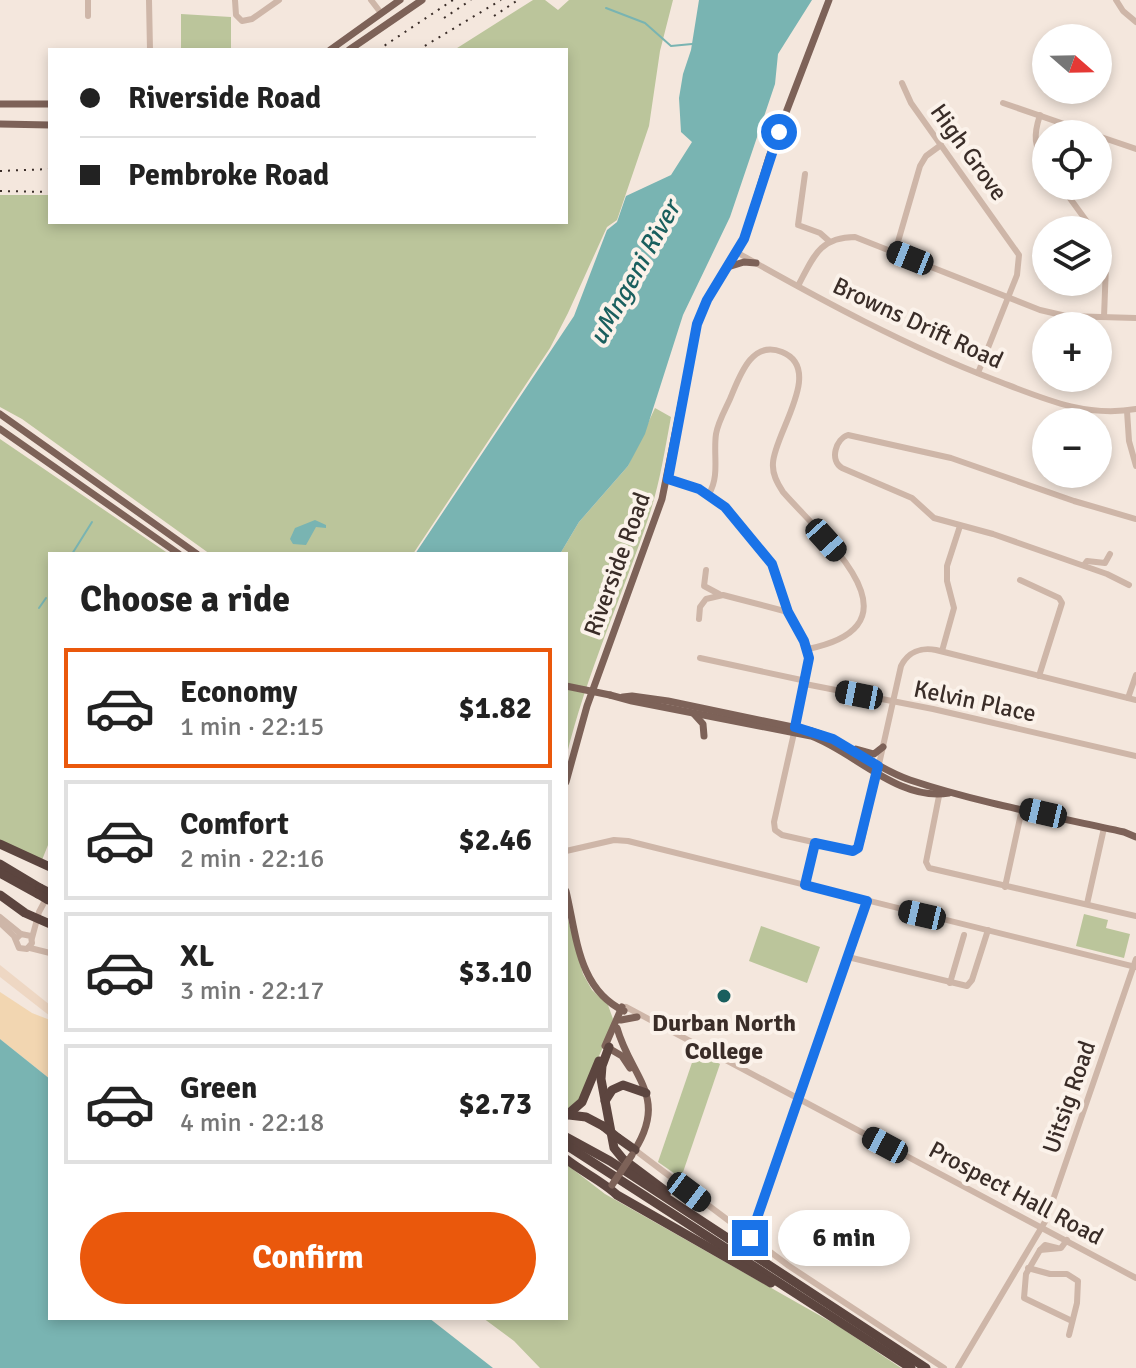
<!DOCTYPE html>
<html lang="en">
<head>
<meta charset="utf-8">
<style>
  :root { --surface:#fff; --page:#f6f6f6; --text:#222; --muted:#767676; --line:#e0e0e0; --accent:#ea580c }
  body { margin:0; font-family:Signika,sans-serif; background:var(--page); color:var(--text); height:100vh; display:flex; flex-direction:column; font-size:30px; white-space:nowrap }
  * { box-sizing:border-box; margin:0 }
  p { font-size:26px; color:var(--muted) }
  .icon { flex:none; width:44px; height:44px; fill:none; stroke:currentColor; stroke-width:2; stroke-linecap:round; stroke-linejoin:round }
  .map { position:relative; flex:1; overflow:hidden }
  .sheet { position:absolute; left:48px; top:552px; width:520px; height:768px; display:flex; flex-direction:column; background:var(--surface); border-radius:0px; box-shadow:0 4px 12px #0003 }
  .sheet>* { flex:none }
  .top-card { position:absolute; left:48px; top:48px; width:520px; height:176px; border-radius:0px; box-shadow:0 4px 12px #0003; display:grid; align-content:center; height:176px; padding:0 32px; background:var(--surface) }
  .needle { width:52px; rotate:110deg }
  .buttons { position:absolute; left:1032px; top:24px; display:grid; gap:16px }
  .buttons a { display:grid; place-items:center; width:80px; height:80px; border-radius:50%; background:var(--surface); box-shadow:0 4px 12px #0003; font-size:40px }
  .end { position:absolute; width:36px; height:36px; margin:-18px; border:10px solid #1a73e8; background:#fff; box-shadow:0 0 0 4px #fff }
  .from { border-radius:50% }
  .bubble { position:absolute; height:56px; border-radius:28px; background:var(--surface); box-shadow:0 4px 12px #0003; font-size:26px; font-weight:700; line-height:56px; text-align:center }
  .car { position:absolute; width:24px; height:48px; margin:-24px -12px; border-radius:10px; box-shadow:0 0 6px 2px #0007; background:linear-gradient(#222 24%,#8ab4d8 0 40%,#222 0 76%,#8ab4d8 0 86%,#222 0) }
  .top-card b { display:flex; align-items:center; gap:28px; height:76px; font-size:30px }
  .top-card b+b { border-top:2px solid var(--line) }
  .top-card i { width:20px; height:20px; background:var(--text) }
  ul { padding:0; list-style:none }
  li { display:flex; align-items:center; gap:24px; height:120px; margin:0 16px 12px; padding:0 16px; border:4px solid var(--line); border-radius:0px }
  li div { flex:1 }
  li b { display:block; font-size:30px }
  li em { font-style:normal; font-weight:700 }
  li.on { border-color:var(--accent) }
  li>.icon { width:72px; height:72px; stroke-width:1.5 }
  h2 { padding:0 32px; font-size:36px; line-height:96px }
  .cta { display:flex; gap:16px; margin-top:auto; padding:16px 32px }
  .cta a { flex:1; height:92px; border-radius:48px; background:var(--accent); color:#fff; font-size:32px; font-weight:700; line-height:92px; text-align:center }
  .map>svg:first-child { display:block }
  .green { fill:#bbc59b }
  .sand { fill:#f2d6b1 }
  .plaza { fill:#eed7c3 }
  .water { fill:#79b4b2 }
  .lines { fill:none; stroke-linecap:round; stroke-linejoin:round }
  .stream { stroke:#79b4b2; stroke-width:2 }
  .minor { stroke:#ceb6a8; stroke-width:6 }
  .major { stroke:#7d6258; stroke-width:7 }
  .highway { stroke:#5c453f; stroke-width:9 }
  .rail { stroke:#3a2d28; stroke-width:2; stroke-dasharray:2 6; stroke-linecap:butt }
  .major-bridge { stroke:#7d6258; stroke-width:7 }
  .highway-bridge { stroke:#5c453f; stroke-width:9 }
  .route { stroke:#1a73e8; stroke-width:10 }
  .poi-dot { fill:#1a5f5e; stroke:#fbf2ea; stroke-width:3 }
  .labels { text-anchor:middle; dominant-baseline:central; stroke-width:8; stroke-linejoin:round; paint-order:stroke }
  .street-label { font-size:24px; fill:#3a2d28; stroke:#fbf2ea }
  .poi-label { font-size:24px; font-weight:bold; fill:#3a2d28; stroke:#fbf2ea }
  .water-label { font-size:26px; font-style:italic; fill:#1a5f5e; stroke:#fbf2ea }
</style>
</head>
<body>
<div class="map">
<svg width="1136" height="1368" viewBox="0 0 1136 1368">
  <rect width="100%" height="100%" fill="#f4e7dd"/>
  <g class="green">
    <polygon points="533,0 545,0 558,10 569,0 673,0 660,51 649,126 617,220 607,227 568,313 550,348 413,554 210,554 22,419 0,407 0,195 50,195 50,222 566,222 566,50 454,50"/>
    <polygon points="181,14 231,17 231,50 181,50"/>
    <path d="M655 408 671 417C665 449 660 482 650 513 623 595 586 674 566 758V554H560L579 522 628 466Z"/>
    <polygon points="0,439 169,554 50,554 50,840 42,860 0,840"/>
    <polygon points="566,912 583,974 592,990 608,1005 613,1019 609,1034 578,1102 566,1110"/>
    <polygon points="1084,914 1108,920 1106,928 1130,934 1124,958 1076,946"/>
    <polygon points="761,926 820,947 807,983 749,961"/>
    <polygon points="696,1051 720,1064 681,1178 658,1162"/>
    <polygon points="566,1164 605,1194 840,1327 901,1368 540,1368 514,1341 483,1318 566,1318"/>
  </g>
  <polygon class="sand" points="0,992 32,1013 50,1020 50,1079 0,1039"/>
  <polygon class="plaza" points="0,965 50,1005 50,1016 0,977"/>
  <g class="water">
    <polygon points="699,0 812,0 778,54 775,84 730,217 683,315 645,434 628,466 579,522 560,554 415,554 574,316 607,230 617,222 626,196 671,175 692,142 681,132 679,98 683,74 691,50"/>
    <polygon points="315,520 326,525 326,528 316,527 306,545 293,544 290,539 295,528"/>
    <polygon points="0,1039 50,1079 50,1318 429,1318 493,1368 0,1368"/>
  </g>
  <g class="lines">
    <g class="stream">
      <polyline points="606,8 645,23 671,46 692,44"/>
      <polyline points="72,554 92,522"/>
      <polyline points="39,608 46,598"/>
    </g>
    <g class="minor">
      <polyline points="88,0 88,16"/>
      <polyline points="149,0 150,50"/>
      <polyline points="235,0 236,15 242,21 252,19 279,0"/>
      <polyline points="371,0 381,13"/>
      <polyline points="1116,0 1123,11 1136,22"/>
      <polyline points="902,83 911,103 1019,255 1017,275 978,373"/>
      <polyline points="1003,103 1093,134"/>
      <path d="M1040 115C1033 136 1034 146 1046 165"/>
      <polyline points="1098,136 1136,149"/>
      <polyline points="805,174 798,225 820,233 829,241"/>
      <polyline points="1061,186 1093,230"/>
      <polyline points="1098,237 1106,265 1104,317"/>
      <polyline points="895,252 920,166 926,156 941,145"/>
      <path d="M738 253C821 300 906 346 995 380 1042 398 1085 418 1136 409"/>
      <path d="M798 286C813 258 819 237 855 237L1040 310 1066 316 1136 318"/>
      <polyline points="1127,411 1129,441 1136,466"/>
      <polyline points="668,479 699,489 725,507 772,564 788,612 804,641 809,658 795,727"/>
      <path d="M709 494C720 475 713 455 716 434 718 422 725 410 730 399 739 378 751 339 782 352 825 369 774 434 773 463 772 474 777 483 783 492 823 538 928 624 808 649"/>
      <polyline points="1084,565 1087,561 1105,563 1110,554"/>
      <polyline points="706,570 704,586 719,594"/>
      <polyline points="1020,580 1059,598 1062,603 1039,676"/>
      <path d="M1129 585 1107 574 993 534 934 518 912 498 842 468C829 460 836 439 848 435L951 458 1074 501 1136 519"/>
      <polyline points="699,619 700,607 706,599 723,595 788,612"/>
      <polyline points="942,651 954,608 947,581 947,566 960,526"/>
      <polyline points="700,658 806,681"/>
      <polyline points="805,684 933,709 1136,756"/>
      <polyline points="1128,698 1136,675"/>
      <path d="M794 733 774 822 775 830 782 835 853 851 862 840 901 666C908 652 921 647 936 650L1136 700"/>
      <polyline points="940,791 926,862 929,868 1136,916"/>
      <polyline points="566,851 614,840 628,841 1136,967"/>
      <polyline points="805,885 815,843"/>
      <polyline points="1005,887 1022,809"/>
      <polyline points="1087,904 1104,828"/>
      <polyline points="0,917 21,934"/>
      <polyline points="0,923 14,936 19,948 27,949 32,943 31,936 21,934 16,939"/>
      <polyline points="32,938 39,912 47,897"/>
      <polyline points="30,948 50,953"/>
      <polyline points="848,957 967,986 972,980 988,930"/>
      <polyline points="950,983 964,935"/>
      <polyline points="626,1007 1136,1278"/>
      <polyline points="635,1150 789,1266 944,1368"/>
      <polyline points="750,1238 867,901"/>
      <polyline points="1057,1248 1045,1245 1040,1250 1061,1248 1067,1240"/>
      <polyline points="1040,1250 1026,1274 1024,1298 1072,1321"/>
      <polyline points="1028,1268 1050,1274 1067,1274 1078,1281 1077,1303 1069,1335"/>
      <polyline points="958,1368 1046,1220 1136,959"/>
    </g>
    <g class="major">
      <polyline points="330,50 400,0"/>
      <polyline points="349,50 422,0"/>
      <polyline points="0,104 50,104"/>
      <polyline points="0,124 50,125"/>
      <polyline points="731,266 744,262 756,263"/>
      <polyline points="0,414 197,554"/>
      <polyline points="0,429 179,554"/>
      <path d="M610 695 632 701 811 736C853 751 899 802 949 793"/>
      <path d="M623 697 632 696 668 701 812 731C848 742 874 768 910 780 979 803 1052 816 1124 832L1136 837"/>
      <polyline points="694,714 703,724 704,736"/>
      <polyline points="856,749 874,754 883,747"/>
      <polyline points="566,782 587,706 662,499 697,324 707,300 744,239 769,157 829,0"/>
      <path d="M566 891C577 937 578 989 624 1011"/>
      <polyline points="622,1007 605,1046 622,1056 630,1068"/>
      <polyline points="621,1020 637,1017"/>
      <path d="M617 1028C631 1078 669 1096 634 1151"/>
    </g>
    <g class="highway">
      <polyline points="0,844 50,867"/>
      <polyline points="0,864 40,888"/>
      <polyline points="0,873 38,894"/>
      <polyline points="0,895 25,913 50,924"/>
      <polyline points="609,1047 602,1066 601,1079 614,1148 623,1159 667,1192"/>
      <polyline points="605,1101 612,1090 623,1085 646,1093"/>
      <polyline points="567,1115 582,1102 599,1061"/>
      <polyline points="569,1115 586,1117 603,1126"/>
      <polyline points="566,1137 610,1161 926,1368"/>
      <polyline points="618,1138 635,1150"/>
      <polyline points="566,1145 911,1368"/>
      <path d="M566 1159C581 1171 605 1183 617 1195L771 1283"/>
    </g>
    <g class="rail">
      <polyline points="494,16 518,0"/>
      <polyline points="444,18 471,0"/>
      <polyline points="378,50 453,0"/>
      <polyline points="418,50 501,0"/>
      <polyline points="0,171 50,169"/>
      <polyline points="0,191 50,192"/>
    </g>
    <g class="major-bridge">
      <polyline points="566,686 610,695"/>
      <polyline points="612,1185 632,1155"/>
    </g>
    <g class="highway-bridge">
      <polyline points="40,888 50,893"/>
      <polyline points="38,894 48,900"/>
      <polyline points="603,1126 618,1138"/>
    </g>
  </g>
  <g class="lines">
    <polyline class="route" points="750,1238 867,901 805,885 815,843 853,851 858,848 878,766 833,739 795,727 809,658 804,641 788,612 772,564 725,507 699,489 668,479 697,324 707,300 744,239 779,132"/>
  </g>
  <circle class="poi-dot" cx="724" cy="996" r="8"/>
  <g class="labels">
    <g class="street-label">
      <text transform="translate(969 152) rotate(54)">High Grove</text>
      <text transform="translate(918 323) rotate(25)">Browns Drift Road</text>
      <text transform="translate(617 564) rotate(-70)">Riverside Road</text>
      <text transform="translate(975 701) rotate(12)">Kelvin Place</text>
      <text transform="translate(1069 1097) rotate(-71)">Uitsig Road</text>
      <text transform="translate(1016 1193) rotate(28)">Prospect Hall Road</text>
    </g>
    <g class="poi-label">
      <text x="724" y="1023">Durban North<tspan x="724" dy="28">College</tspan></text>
    </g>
    <g class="water-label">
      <text transform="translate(635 273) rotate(-61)">uMngeni River</text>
    </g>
  </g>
</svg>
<div class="buttons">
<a><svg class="needle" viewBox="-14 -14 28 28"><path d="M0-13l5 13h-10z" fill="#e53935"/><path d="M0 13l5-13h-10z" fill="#767676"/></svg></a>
<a><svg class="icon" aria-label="locate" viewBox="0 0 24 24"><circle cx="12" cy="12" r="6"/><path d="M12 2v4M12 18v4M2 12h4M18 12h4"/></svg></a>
<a><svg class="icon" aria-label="layers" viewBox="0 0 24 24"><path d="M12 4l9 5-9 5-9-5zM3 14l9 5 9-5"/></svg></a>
<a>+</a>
<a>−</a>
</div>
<i class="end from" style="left:779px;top:132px"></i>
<i class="end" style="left:750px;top:1238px"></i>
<div class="bubble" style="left:778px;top:1210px;width:132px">6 min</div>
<i class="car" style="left:910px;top:258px;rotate:292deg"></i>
<i class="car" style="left:826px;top:540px;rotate:138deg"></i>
<i class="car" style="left:859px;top:695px;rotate:281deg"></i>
<i class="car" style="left:1043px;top:813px;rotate:283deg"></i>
<i class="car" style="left:922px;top:915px;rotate:283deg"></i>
<i class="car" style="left:885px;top:1145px;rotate:298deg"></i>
<i class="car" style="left:689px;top:1192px;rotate:127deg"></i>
<div class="top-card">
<b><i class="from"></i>Riverside Road</b>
<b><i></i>Pembroke Road</b>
</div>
<section class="sheet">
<h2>Choose a ride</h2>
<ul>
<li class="on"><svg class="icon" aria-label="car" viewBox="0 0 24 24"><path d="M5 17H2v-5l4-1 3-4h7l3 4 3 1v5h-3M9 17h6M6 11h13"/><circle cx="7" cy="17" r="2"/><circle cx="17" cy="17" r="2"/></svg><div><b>Economy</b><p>1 min · 22:15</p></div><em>$1.82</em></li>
<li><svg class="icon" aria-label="car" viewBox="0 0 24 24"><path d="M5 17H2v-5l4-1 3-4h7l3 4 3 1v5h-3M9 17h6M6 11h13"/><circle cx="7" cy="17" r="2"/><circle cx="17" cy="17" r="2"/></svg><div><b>Comfort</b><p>2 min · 22:16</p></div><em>$2.46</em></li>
<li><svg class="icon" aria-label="car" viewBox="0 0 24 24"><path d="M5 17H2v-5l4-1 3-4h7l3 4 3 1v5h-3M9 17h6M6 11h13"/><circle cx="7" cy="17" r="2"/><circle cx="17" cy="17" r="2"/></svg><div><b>XL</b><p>3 min · 22:17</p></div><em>$3.10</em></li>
<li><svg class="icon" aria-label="car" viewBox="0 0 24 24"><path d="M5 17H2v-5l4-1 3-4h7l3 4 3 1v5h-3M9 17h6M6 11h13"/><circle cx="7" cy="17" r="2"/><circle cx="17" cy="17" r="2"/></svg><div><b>Green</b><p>4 min · 22:18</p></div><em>$2.73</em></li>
</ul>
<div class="cta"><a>Confirm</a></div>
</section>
</div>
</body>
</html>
